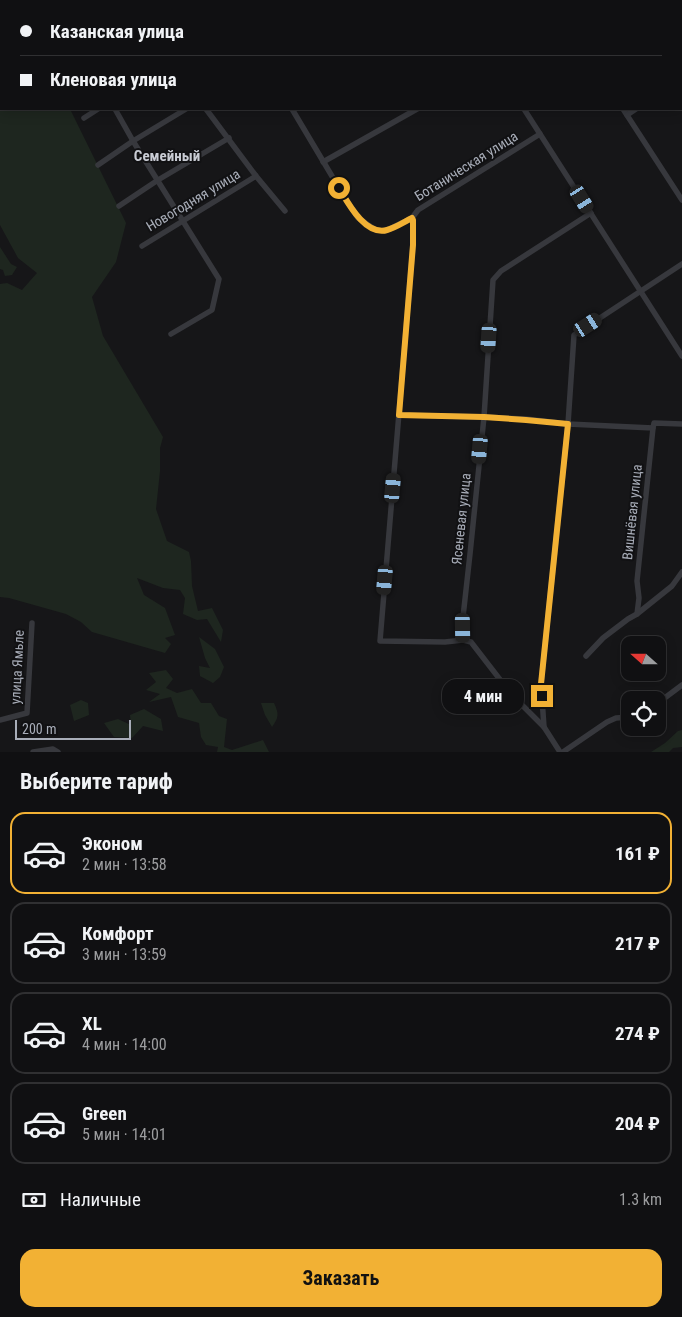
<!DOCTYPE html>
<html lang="ru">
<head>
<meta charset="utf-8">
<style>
  :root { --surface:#101012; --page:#1e1e20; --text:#f1f3f6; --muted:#9c9d9f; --line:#303032; --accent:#f2b134 }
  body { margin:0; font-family:"Roboto Condensed",sans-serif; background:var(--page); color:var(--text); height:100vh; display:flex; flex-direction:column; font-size:19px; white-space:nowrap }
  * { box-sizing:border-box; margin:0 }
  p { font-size:16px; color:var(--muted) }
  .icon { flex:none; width:28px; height:28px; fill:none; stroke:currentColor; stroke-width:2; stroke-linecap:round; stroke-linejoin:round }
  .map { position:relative; height:752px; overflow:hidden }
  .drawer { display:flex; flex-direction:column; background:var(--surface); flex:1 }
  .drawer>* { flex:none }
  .top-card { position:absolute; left:0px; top:0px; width:682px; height:110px; box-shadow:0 2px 12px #0003,0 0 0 1px var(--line); display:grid; align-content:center; height:110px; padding:0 20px; background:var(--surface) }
  .needle { width:32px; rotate:291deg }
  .fabs { position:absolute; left:621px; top:636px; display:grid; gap:10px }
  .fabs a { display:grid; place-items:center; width:45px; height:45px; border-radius:10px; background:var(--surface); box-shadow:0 2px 12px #0003,0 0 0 1px var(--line); font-size:25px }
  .scale { position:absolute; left:15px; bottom:12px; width:116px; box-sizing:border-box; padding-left:5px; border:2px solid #a8adb8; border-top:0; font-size:14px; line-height:18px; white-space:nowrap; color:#a8adb8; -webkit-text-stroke:4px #111113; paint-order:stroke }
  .end { position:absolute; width:22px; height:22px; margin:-11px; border:6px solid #f2b134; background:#111; box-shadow:0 0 0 2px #111 }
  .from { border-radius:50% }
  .bubble { position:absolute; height:35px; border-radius:15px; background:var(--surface); box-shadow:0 2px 12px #0003,0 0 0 1px var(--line); font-size:16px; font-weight:700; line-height:35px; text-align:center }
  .car { position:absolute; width:15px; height:30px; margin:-15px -8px; border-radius:6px; box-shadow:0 0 4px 1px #0007; background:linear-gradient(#222 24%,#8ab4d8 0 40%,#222 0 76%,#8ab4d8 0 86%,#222 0) }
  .top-card b { display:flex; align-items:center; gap:18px; height:48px; font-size:19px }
  .top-card b+b { border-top:1px solid var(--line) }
  .top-card i { width:12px; height:12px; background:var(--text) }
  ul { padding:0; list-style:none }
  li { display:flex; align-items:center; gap:15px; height:82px; margin:0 10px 8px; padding:0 10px; border:2px solid var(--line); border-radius:15px }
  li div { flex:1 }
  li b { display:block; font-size:19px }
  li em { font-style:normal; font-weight:700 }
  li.active { border-color:var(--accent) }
  li>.icon { width:45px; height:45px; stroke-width:1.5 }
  h2 { padding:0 20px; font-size:22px; line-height:60px }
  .pay { display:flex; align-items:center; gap:12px; height:55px; padding:0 20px; font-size:19px }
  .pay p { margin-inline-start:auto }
  .primary-button { display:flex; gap:10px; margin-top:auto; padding:10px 20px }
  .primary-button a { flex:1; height:58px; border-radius:15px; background:var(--accent); color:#111; font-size:20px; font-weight:700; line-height:58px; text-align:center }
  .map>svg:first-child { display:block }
  .green { fill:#1e261f }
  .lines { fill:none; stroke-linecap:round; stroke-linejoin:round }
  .minor { stroke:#37383d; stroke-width:5.5 }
  .route { stroke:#f2b134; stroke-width:6 }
  .labels { text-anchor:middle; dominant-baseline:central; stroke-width:4; stroke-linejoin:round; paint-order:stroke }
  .street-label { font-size:14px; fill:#a8adb8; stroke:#111113 }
  .neighbourhood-label { font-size:15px; font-weight:bold; fill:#c9ccd4; stroke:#111113 }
</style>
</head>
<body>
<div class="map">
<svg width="682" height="752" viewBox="0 0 682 752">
  <rect width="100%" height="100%" fill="#161618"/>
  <g class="green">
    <polygon points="0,0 14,0 15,1 1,1 1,109 70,109 126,223 116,262 92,297 103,336 163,437 160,448 160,471 156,509 167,541 189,552 191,561 192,586 198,611 212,608 223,630 221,642 207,619 197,620 183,614 185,598 180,590 163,588 137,578 144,595 165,608 175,635 165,638 171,644 165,653 92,632 81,622 66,614 9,598 0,597 0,284 7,283 22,290 37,273 18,258 0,225"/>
    <polygon points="0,247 11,264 17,267 12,275 5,276 3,270 0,269"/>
    <polygon points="199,637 215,649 224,667 220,677 213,683 200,676 199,666 210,668 205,658"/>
    <polygon points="166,670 173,679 166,688 177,693 192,689 201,703 211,703 219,716 227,719 224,747 232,750 263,740 269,752 217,752 218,747 206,745 201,737 199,723 178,717 171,697 149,702 160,694 146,690 156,682 149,673"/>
    <polygon points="81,700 88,703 89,715 74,721 70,705"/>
    <path d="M261 703H274C279 714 279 717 272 727L265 715Z"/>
    <polygon points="144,709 161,719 163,731 143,726 132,738 114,737 104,723 118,719 131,725 130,715"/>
    <polygon points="682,730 682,747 673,748 669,752 651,752 665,743 678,731"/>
  </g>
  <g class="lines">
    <g class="minor">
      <polyline points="71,0 72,1"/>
      <polyline points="127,0 128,1"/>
      <polyline points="226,0 227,1"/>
      <polyline points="454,0 455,1"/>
      <polyline points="266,1 268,0"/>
      <polyline points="412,1 414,0"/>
      <polyline points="587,1 587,0"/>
      <polyline points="681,77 682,77"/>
      <polyline points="115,109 133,141 219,279 212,310 171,334"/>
      <polyline points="206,109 256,176 285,211"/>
      <polyline points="292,109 345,198 358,218 376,230 385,231 412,218"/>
      <polyline points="524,109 682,356"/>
      <polyline points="623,109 682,200"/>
      <polyline points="627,115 636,109"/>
      <polyline points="84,118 98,109"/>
      <polyline points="540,134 418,210 412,218 413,220 413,245 380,641 445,642 463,640 471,642 512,695 544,727"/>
      <polyline points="323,162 417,109"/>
      <polyline points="98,165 133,141 186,109"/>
      <polyline points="119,206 158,180 229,138"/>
      <polyline points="142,246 256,176"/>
      <polyline points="399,415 484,417 526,419 568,424 653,428 654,423 682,424"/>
      <polyline points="637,614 672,586 682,572"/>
      <polyline points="463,640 463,617 470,554 484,417 493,280 501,271 591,213"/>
      <polyline points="586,656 603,638 628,619 637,614 639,598 637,581 653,428"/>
      <polyline points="658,703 682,685"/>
      <polyline points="0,720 27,713 32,623"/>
      <polyline points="33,752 53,749 58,752"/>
      <polyline points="560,752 544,727 541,684 568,424 574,335 682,264"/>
      <polyline points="563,752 607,722 616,718 630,717"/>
    </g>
  </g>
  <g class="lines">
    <path class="route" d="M339 188C348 203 365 236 387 230 395 228 404 222 412 218L413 220V245L399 415 484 417 526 420 568 424 541 684 542 696"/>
  </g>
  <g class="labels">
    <g class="street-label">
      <text transform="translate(466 166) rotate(-32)">Ботаническая улица</text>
      <text transform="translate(193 200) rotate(-31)">Новогодняя улица</text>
      <text transform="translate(632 512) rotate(-84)">Вишнёвая улица</text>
      <text transform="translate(461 519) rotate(-84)">Ясеневая улица</text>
      <text transform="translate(17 667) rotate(-87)">улица Ямьле</text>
    </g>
    <g class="neighbourhood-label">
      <text x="167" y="156">Семейный</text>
    </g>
  </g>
</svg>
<div class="fabs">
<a><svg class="needle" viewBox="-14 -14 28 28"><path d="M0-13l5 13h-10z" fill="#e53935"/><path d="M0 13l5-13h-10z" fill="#9c9d9f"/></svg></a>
<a><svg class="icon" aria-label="locate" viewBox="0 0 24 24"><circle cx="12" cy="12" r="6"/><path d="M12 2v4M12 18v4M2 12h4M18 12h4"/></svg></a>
</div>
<div class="scale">200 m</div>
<i class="end from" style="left:339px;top:188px"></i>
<i class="end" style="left:542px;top:696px"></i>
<div class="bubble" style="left:442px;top:679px;width:82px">4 мин</div>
<i class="car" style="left:582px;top:199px;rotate:148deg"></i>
<i class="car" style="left:588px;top:325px;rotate:57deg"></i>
<i class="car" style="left:489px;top:338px;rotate:184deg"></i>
<i class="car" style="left:480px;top:449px;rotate:185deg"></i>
<i class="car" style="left:393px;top:488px;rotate:5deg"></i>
<i class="car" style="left:385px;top:580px;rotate:185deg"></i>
<i class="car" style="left:463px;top:628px;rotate:179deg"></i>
<div class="top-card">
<b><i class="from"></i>Казанская улица</b>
<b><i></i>Кленовая улица</b>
</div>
</div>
<section class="drawer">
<h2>Выберите тариф</h2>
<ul>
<li class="active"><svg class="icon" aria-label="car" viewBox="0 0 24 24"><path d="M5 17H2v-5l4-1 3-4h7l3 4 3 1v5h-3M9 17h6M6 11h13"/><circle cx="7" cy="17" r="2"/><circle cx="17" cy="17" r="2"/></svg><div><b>Эконом</b><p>2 мин · 13:58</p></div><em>161 ₽</em></li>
<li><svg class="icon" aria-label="car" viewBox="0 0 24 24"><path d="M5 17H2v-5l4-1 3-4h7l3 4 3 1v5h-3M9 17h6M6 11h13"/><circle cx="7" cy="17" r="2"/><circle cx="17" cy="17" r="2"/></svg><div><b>Комфорт</b><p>3 мин · 13:59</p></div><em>217 ₽</em></li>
<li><svg class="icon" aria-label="car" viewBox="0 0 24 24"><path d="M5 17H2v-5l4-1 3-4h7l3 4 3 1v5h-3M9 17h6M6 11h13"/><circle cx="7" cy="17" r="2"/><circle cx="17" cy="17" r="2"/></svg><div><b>XL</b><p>4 мин · 14:00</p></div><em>274 ₽</em></li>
<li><svg class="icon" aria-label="car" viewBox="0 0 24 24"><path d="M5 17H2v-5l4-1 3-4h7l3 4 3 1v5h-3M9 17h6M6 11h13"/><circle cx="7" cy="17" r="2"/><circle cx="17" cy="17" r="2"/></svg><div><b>Green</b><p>5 мин · 14:01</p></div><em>204 ₽</em></li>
</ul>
<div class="pay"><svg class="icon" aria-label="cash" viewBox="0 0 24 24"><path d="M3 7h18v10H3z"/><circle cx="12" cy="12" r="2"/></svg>Наличные<p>1.3 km</p></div>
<div class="primary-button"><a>Заказать</a></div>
</section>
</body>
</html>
